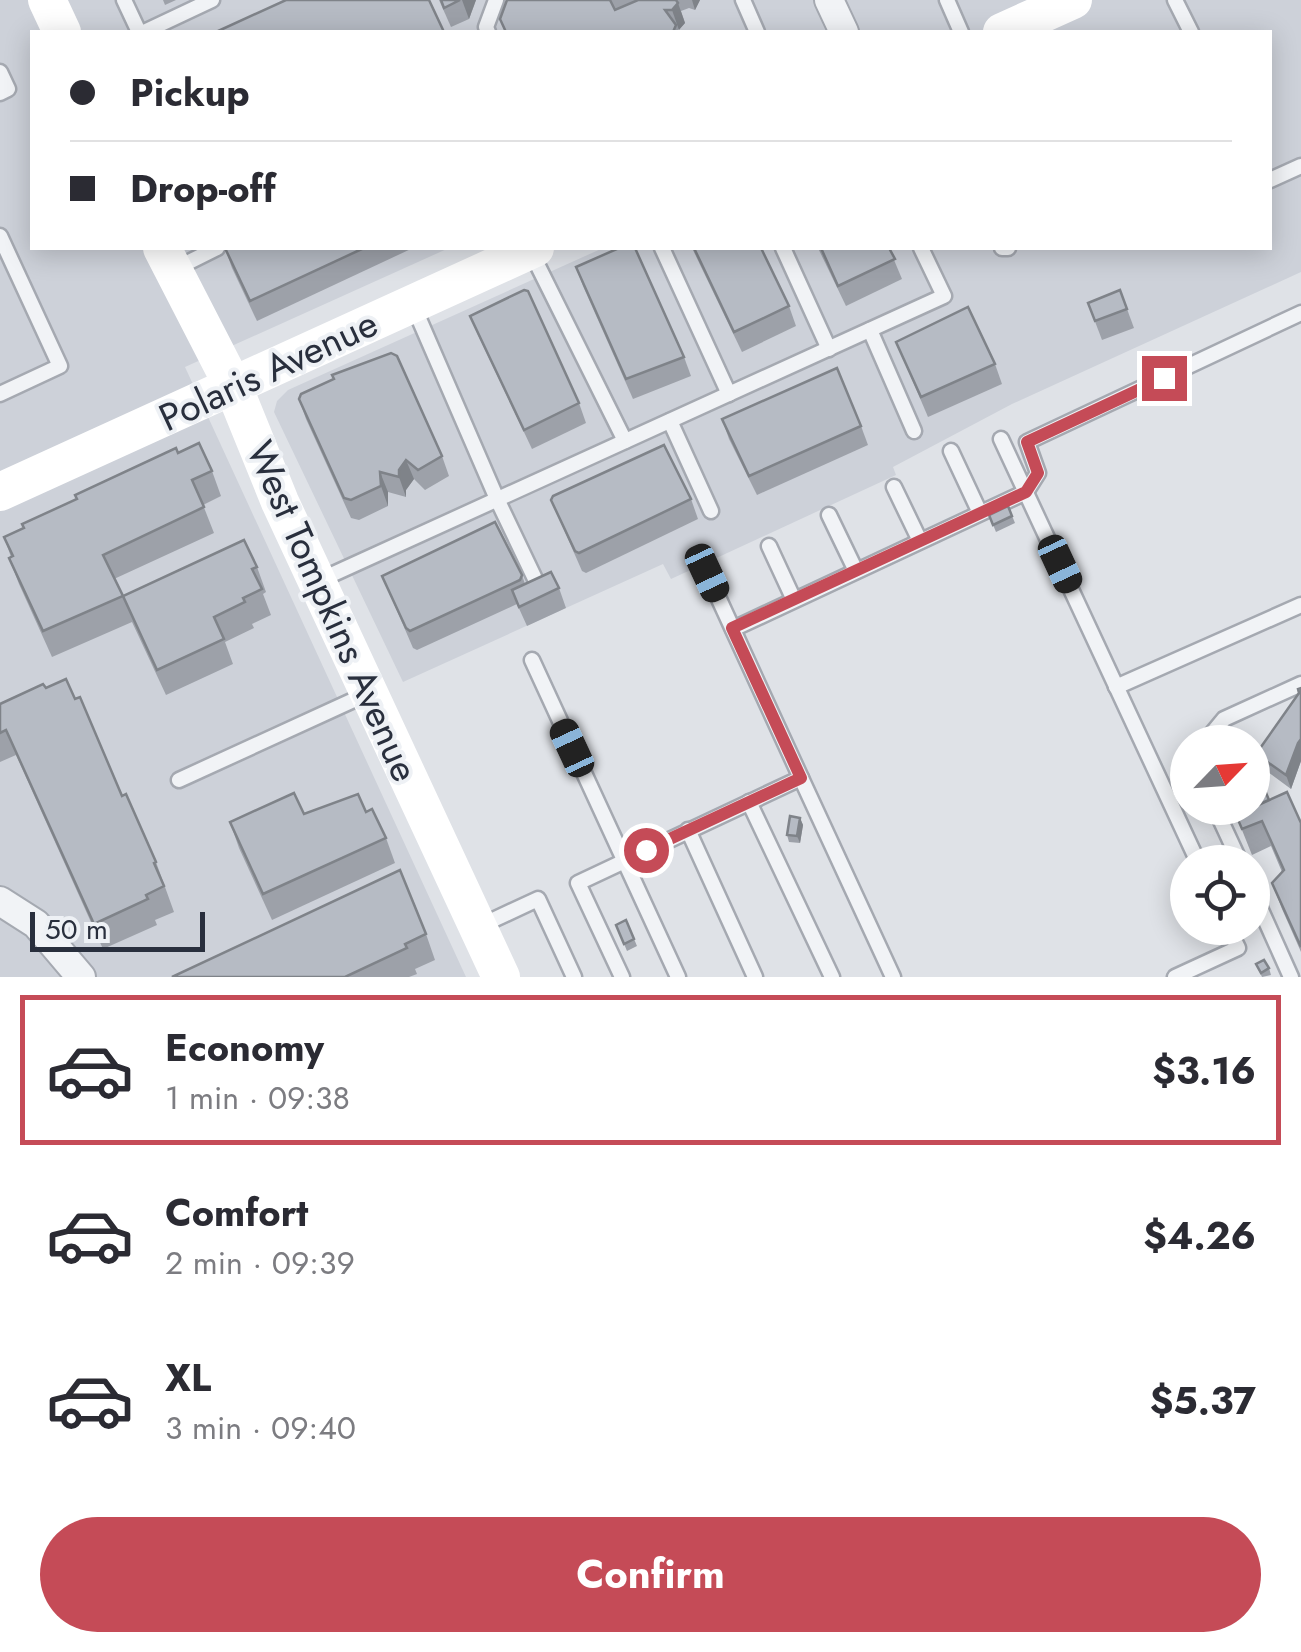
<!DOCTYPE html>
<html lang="en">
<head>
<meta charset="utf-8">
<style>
  :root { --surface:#fff; --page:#f2f2f3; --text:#2b2b33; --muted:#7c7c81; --line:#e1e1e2; --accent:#c54b57 }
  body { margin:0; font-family:Jost,sans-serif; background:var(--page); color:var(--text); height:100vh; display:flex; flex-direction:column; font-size:38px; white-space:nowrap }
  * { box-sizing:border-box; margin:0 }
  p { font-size:32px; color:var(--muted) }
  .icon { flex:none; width:55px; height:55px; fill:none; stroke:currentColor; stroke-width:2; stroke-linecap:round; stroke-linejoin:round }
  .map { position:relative; height:977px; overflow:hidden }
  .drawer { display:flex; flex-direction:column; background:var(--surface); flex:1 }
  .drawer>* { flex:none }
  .hud { position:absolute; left:30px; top:30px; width:1242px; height:220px; border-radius:0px; box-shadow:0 5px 25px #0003; display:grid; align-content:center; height:220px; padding:0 40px; background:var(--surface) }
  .needle { width:65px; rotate:65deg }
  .tools { position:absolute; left:1170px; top:725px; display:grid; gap:20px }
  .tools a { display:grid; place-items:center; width:100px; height:100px; border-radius:50%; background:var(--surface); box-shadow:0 5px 25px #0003; font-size:50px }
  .scale { position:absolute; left:30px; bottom:25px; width:175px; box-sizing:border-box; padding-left:10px; border:5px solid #292f3d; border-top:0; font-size:28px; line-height:35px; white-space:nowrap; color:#292f3d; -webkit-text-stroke:8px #eef1f5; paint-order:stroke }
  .end { position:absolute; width:45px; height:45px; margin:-22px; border:12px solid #c54b57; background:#fff; box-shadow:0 0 0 5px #fff }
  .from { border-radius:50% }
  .car { position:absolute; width:30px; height:60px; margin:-30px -15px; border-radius:12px; box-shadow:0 0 8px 2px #0007; background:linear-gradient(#222 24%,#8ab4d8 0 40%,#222 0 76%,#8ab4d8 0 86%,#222 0) }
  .hud b { display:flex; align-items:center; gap:35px; height:95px; font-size:38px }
  .hud b+b { border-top:2px solid var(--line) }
  .hud i { width:25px; height:25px; background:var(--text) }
  ul { padding:18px 0 0; list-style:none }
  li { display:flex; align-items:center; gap:30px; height:150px; margin:0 20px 15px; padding:0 20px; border:5px solid transparent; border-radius:0px }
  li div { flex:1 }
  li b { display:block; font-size:38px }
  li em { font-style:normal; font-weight:700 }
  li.current { border-color:var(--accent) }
  li>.icon { width:90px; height:90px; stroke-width:1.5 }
  .primary-button { display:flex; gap:20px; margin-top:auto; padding:20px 40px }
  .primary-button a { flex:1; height:115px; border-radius:60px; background:var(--accent); color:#fff; font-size:40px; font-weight:700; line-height:115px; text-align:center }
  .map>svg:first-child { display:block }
  .built { fill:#cdd1d9 }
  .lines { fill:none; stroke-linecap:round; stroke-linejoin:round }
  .lane-casing { stroke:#a5a9b1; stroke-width:19 }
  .street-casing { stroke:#a5a9b1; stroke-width:32 }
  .lane { stroke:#f1f3f6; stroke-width:14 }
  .street { stroke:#f1f3f6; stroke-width:28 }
  .secondary { stroke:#fff; stroke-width:38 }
  .wall { fill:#9da1a9 }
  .shaded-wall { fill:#7f8389 }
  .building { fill:#b6bbc4; stroke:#7f8389; stroke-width:2.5 }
  .route { stroke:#c54b57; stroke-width:12 }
  .labels { text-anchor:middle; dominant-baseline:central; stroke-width:8; stroke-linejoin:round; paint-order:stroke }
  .street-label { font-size:38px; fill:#292f3d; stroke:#eef1f5 }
</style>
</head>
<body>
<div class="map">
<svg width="1301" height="977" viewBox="0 0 1301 977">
  <rect width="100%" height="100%" fill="#dfe2e7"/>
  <polygon class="built" points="0,0 1301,0 1301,272 1012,404 893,467 896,475 671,579 663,564 403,682 274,412 277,401 288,390 603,248 1270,248 1270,32 32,32 32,248 449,248 185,367 466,977 0,977"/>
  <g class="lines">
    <defs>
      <g id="lane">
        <polyline points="124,0 139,32"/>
        <polyline points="743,0 757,32"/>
        <polyline points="947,0 961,32"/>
        <polyline points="1175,0 1191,32"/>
        <polyline points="144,32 212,0"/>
        <polyline points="488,32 486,27 496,0"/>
        <polyline points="0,72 8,89 0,93"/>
        <polyline points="1270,180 1301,166"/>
        <polyline points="0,236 60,366 0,394"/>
        <polyline points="662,248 729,394"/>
        <polyline points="783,248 829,349"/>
        <polyline points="1002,248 1008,248"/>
        <polyline points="532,254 625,441"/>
        <polyline points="173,270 217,248"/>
        <polyline points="413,305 497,499 537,583"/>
        <polyline points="870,330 914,431"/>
        <polyline points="670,421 711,511"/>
        <polyline points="1001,439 1198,862"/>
        <polyline points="951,451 980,513"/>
        <polyline points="894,487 920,541"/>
        <polyline points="829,515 856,571"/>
        <polyline points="769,546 794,600"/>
        <polyline points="320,580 944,296 921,248"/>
        <polyline points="733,629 1026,492 1038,473 1027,442 1301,313"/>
        <polyline points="532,660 678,977"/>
        <polyline points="1116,687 1301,605"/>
        <polyline points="1205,742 1224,719 1301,684"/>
        <polyline points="801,778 893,977"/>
        <polyline points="179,780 369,693"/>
        <polyline points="749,802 832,977"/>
        <polyline points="1215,808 1240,862"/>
        <polyline points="688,830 755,977"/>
        <polyline points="1252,890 1291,977"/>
        <polyline points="478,927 538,899 574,977"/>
        <polyline points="622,977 578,883 801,778 707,573"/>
        <polyline points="1175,977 1238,948 1228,928"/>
      </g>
      <g id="street">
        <polyline points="829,0 844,32"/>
        <polyline points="0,901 36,924 81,977"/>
      </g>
    </defs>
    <use href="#lane" class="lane-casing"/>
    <use href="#street" class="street-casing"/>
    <use href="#lane" class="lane"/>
    <use href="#street" class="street"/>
    <g class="secondary">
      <polyline points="47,0 62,32"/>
      <polyline points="1002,32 1073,0"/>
      <polyline points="162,248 233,386 280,502 501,977"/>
      <polyline points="0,492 535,248"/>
    </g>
  </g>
  <g class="wall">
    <polygon points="163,0 176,0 165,5"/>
    <polygon points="439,0 476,0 469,19 451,27"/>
    <polygon points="507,0 700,0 695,10 689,8 681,11 685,23 678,30 678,32 505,32 500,19"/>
    <polygon points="225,248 413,248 257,321 232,268"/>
    <polygon points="692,248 761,248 789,306 796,326 742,352"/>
    <polygon points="818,248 889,248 902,279 846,306"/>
    <polygon points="576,267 684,357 691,376 633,399 583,286"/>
    <polygon points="1120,290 1134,328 1102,340 1088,303"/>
    <polygon points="470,316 579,403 586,423 532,449 478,335"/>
    <polygon points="896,342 995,364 1002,384 928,417"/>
    <polygon points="299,399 442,456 449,476 425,490 414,479 406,490 406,497 388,492 388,506 359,520 351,518 306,419"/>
    <polygon points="722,419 861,426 868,445 757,495 729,439"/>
    <polygon points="178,453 212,471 221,496 203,505 214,533 114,579 123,596 257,567 266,592 263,594 271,615 252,624 254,628 225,642 233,664 166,695 132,622 52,657 19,584 9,558 11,557 4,537"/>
    <polygon points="691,499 698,519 586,573 582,571 551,500"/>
    <polygon points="1008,506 1015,523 996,532 989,515"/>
    <polygon points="522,575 525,584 559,588 566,608 527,626 517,604 417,650 413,648 382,576"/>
    <polygon points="1301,688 1301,761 1291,789 1261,767 1256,754 1299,693"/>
    <polygon points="0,704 122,796 156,862 174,912 155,920 157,925 103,949 16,755 0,762"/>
    <polygon points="1269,800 1301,823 1301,952 1282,909 1272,883 1282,872 1271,846 1252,855 1236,815"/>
    <polygon points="366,812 386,838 395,863 272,920 239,848 230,822 304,814"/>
    <polygon points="800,818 803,825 800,843 789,842 787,835"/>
    <polygon points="626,920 637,946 627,951 616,925"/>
    <polygon points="426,934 435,960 415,969 417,974 409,977 172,977"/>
    <polygon points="1256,964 1269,968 1271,975 1262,977"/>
  </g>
  <g class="shaded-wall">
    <polygon points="462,0 476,0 469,19"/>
    <polygon points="692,0 700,0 695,10"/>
    <polygon points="678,3 685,23 679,30 672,10"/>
    <polygon points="406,460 414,479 406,490 406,497 399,477 399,470"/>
    <polygon points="380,472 388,492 388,506 381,486"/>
    <polygon points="1301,739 1301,761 1291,789 1286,775 1298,743"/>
    <polygon points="800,818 803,825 800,843 797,836"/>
  </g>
  <g class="building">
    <polygon points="286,0 429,0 444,32 216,32"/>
    <polygon points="441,0 460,0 444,8"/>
    <polygon points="507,0 610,0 615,10 638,0 676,0 678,3 672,10 665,10 676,25 673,32 506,32 500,19"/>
    <polygon points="225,248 364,248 250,301"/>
    <polygon points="619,248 635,248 684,357 626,379 576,267"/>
    <polygon points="694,248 761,248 789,306 734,332"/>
    <polygon points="821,248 889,248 895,259 838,286"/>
    <polygon points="524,290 528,291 579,403 524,430 470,316"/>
    <polygon points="1120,290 1127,309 1095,321 1088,303"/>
    <polygon points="968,307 995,364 921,397 896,342"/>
    <polygon points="391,353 397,356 442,456 418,470 406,460 399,470 399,477 380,472 381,486 351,500 344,498 299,399 301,394 334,379 332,375"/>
    <polygon points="837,368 861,426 749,476 722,419"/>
    <polygon points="199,443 212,471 192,480 204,507 103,555 123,596 43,631 9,558 13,556 4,537 24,528 22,524 77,499 75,495 176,448 178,453"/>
    <polygon points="664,445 691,499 579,553 575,551 551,500 553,496"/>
    <polygon points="1008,506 1012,516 993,525 989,515"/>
    <polygon points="495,522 522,575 520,580 410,631 406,628 382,576"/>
    <polygon points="244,540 257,567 252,569 262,589 243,598 245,602 214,617 224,639 157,670 123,596"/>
    <polygon points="551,572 559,588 519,607 512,590"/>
    <polygon points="66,679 75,699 80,697 122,796 126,794 156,862 154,863 164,886 146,895 148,899 94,924 6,730 0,733 0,704 43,684 46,688"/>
    <polygon points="1301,688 1301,739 1298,743 1286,775 1256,754 1299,693 1298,689"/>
    <polygon points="1262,783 1269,800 1258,805 1252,791 1252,787"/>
    <polygon points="1287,792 1301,823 1301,947 1272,883 1284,870 1262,821 1242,829 1236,815"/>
    <polygon points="294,793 304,814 358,794 366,812 372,809 386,838 263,894 230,822"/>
    <polygon points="790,816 800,818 797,836 787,835"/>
    <polygon points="400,870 426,934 405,944 407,948 345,977 172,977"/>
    <polygon points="626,920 634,939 624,944 616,925"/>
    <polygon points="1264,960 1269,968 1261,973 1256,964"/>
  </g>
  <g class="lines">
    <polyline class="route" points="646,850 801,778 732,628 1026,492 1038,473 1027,442 1164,378"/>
  </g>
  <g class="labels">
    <g class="street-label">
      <text transform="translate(268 370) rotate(-25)">Polaris Avenue</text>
      <text transform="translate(333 611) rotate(66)">West Tompkins Avenue</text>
    </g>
  </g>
</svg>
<div class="tools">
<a><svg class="needle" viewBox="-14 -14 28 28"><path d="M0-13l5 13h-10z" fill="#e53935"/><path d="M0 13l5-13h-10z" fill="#7c7c81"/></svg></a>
<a><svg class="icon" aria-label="locate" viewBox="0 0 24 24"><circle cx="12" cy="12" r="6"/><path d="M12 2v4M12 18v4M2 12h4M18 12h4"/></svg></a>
</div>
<div class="scale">50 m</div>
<i class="end from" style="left:646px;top:850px"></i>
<i class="end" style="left:1164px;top:378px"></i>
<i class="car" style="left:1060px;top:564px;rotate:155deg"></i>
<i class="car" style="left:707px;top:573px;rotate:155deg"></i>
<i class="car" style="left:572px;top:748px;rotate:335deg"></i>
<div class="hud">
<b><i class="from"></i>Pickup</b>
<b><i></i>Drop-off</b>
</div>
</div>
<section class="drawer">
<ul>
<li class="current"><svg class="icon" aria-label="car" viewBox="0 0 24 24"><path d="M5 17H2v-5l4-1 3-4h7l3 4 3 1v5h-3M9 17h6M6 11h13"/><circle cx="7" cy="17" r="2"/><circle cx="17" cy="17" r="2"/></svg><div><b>Economy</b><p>1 min · 09:38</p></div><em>$3.16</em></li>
<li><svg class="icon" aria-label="car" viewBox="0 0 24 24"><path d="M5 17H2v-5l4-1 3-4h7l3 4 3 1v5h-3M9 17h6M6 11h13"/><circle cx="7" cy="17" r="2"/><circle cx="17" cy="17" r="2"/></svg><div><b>Comfort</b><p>2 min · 09:39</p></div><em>$4.26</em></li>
<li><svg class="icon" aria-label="car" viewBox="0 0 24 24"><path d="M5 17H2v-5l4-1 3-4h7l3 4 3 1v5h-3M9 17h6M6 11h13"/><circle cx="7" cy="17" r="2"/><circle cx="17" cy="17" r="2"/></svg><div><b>XL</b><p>3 min · 09:40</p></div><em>$5.37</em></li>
</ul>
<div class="primary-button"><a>Confirm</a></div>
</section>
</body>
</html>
